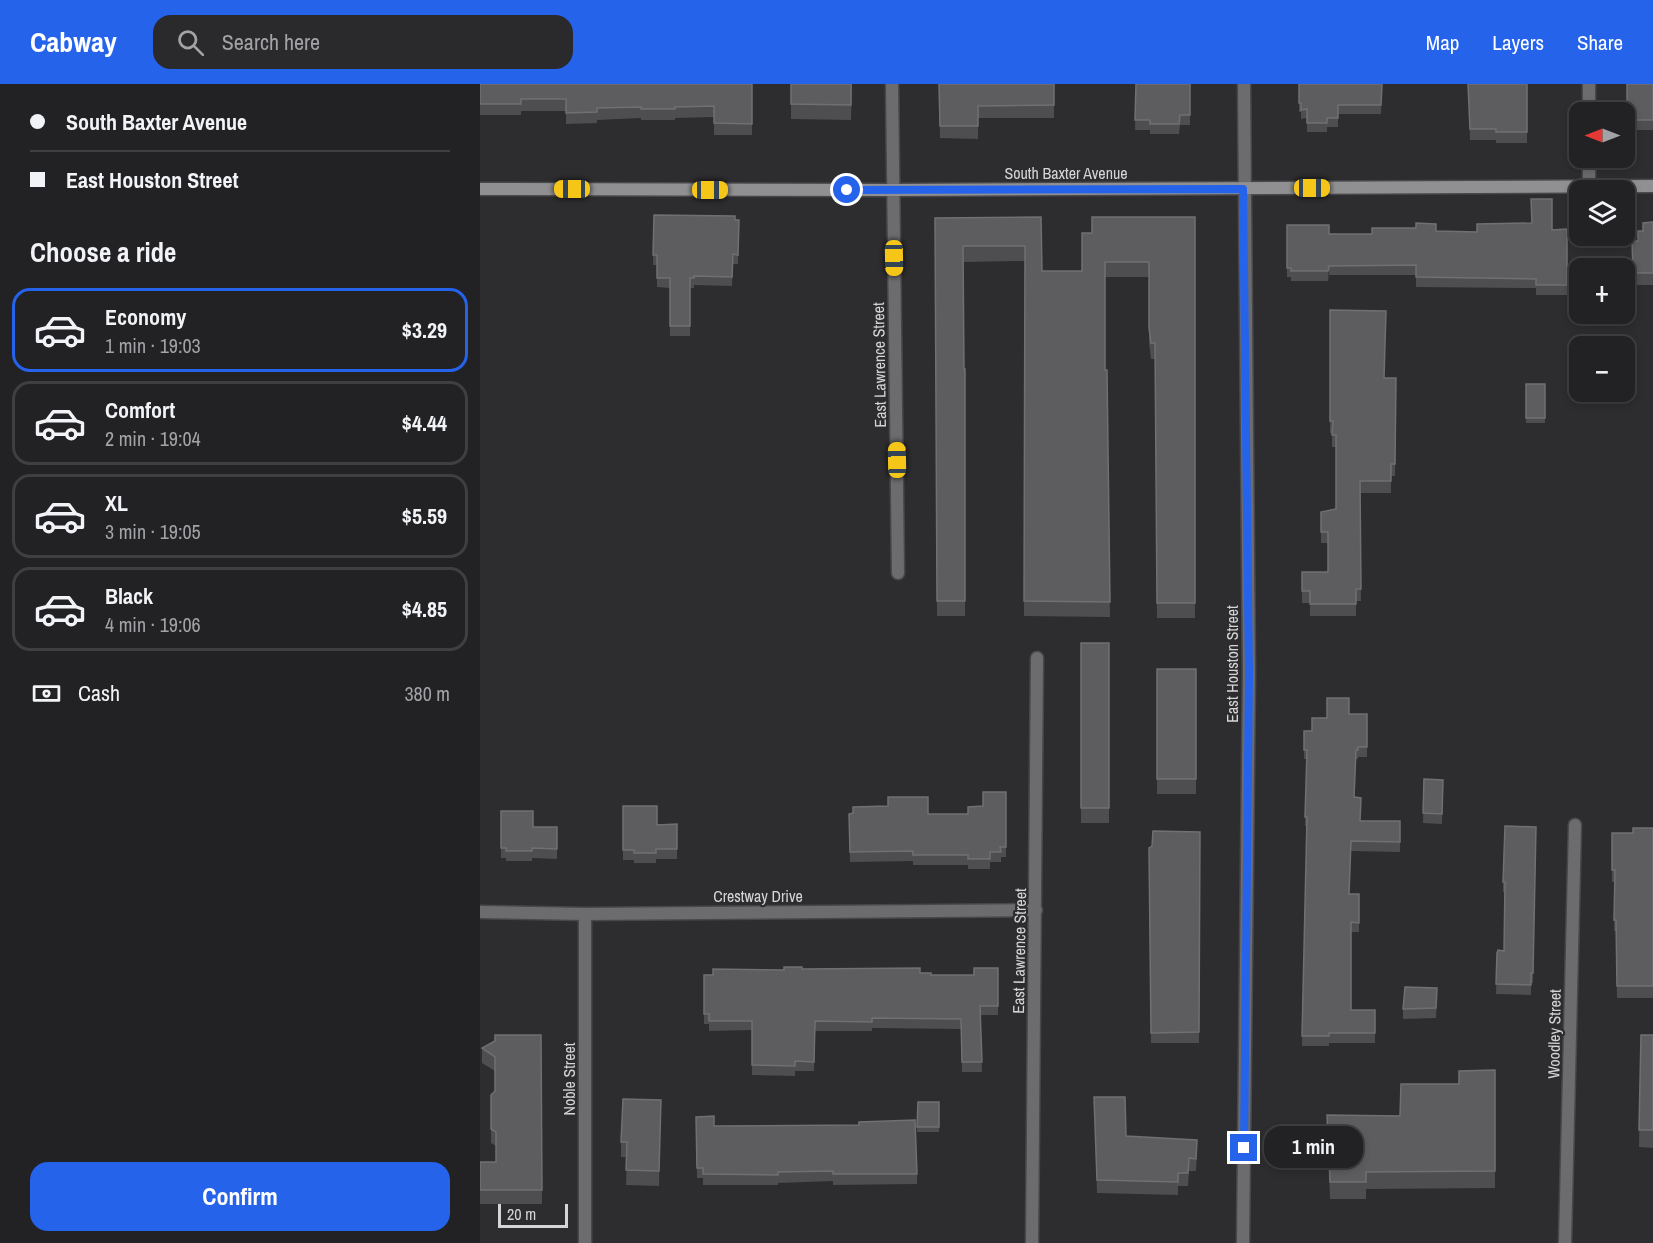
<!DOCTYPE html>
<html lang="en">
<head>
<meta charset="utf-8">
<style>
  :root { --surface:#222123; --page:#2a292b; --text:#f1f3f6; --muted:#a2a3a6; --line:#3f3e41; --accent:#2563eb }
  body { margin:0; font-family:"Archivo Narrow",sans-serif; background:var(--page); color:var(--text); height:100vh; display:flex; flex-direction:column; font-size:22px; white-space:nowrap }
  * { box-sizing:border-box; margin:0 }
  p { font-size:20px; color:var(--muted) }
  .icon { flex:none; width:33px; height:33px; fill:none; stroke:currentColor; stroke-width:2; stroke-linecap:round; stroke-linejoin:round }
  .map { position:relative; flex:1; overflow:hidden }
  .panel { display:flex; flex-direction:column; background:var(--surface); width:480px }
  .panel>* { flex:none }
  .banner { display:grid; align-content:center; height:132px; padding:0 30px; background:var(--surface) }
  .needle { width:39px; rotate:270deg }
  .tools { position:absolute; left:1089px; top:18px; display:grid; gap:12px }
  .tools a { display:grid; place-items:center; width:66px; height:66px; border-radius:12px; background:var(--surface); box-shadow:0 3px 9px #0003,0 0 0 2px var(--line); font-size:30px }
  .scale { position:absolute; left:18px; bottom:15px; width:70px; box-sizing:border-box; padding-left:6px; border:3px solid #d5d4d6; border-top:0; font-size:16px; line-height:21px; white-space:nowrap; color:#d5d4d6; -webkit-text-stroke:4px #2d2c2f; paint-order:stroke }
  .end { position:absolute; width:27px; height:27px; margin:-14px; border:8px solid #2563eb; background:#fff; box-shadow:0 0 0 3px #fff }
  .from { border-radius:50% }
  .bubble { position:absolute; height:42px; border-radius:18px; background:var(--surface); box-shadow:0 3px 9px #0003,0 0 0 2px var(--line); font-size:20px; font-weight:800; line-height:42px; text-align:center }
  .car { position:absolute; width:18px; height:36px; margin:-18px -9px; border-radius:8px; box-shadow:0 0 4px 2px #0007; background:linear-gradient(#f5c518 24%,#345 0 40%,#f5c518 0 76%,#345 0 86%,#f5c518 0) }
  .banner b { display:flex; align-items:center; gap:21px; height:57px; font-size:22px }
  .banner b+b { border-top:2px solid var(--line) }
  .banner i { width:15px; height:15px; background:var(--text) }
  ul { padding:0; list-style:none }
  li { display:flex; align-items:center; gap:18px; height:84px; margin:0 12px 9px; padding:0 18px; border:3px solid var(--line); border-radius:18px }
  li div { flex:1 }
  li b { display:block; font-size:22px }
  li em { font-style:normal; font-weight:800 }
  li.on { border-color:var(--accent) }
  li>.icon { width:54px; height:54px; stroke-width:1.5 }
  h2 { padding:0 30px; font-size:27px; line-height:72px }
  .pay { display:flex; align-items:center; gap:15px; height:66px; padding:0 30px; font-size:22px }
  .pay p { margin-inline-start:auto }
  .primary-button { display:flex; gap:12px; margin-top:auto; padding:12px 30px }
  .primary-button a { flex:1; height:69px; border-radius:18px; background:var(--accent); color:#fff; font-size:24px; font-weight:800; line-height:69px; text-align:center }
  header { display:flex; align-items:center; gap:36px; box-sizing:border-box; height:84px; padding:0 30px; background:var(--accent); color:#fff }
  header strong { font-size:28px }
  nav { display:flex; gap:33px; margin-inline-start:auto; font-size:21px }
  .search { width:420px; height:54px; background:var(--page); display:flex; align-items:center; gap:15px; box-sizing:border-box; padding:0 21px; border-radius:18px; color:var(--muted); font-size:22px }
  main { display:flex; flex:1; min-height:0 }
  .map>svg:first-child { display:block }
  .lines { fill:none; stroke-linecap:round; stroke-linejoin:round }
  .street-casing { stroke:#48474a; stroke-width:15 }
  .secondary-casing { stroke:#48474a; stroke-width:15 }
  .street { stroke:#6c6c6e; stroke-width:12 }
  .secondary { stroke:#909092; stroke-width:12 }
  .wall { fill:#4e4e51 }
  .shaded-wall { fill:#3b3a3d }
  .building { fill:#5d5c5f; stroke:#706f72; stroke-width:1.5 }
  .route { stroke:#2563eb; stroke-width:8 }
  .labels { text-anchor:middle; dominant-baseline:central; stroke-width:4.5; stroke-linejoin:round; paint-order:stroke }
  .street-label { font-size:16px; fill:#d5d4d6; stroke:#2d2c2f }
</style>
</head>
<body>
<header>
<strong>Cabway</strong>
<div class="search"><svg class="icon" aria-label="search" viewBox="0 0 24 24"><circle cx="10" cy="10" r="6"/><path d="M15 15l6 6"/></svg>Search here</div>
<nav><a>Map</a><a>Layers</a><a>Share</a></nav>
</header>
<main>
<section class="panel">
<div class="banner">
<b><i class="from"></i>South Baxter Avenue</b>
<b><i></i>East Houston Street</b>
</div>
<h2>Choose a ride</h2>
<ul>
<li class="on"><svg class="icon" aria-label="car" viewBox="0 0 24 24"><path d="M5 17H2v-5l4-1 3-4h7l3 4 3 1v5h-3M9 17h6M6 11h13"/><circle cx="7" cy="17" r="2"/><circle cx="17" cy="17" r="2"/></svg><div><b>Economy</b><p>1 min · 19:03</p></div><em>$3.29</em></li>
<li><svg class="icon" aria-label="car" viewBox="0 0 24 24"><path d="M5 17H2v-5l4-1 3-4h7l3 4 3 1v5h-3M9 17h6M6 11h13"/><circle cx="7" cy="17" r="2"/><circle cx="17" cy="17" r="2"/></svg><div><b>Comfort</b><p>2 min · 19:04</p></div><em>$4.44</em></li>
<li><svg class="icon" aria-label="car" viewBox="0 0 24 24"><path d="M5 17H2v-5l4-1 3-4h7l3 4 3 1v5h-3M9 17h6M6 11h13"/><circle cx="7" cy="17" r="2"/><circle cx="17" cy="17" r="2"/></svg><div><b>XL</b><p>3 min · 19:05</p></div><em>$5.59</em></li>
<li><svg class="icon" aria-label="car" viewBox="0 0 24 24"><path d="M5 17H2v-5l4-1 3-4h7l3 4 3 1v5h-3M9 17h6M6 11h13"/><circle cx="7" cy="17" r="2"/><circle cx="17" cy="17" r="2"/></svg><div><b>Black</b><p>4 min · 19:06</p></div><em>$4.85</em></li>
</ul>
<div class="pay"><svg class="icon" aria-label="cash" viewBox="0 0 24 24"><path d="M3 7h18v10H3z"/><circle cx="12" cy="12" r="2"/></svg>Cash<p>380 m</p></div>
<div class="primary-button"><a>Confirm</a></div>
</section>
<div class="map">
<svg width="1173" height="1159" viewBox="0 0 1173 1159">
  <rect width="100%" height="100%" fill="#2d2c2f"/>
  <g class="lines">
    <defs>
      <g id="street">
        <polyline points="412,0 418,489"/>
        <polyline points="1109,0 1109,28"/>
        <polyline points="1109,74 1109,102"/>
        <polyline points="0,828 105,830 556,826"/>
        <polyline points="105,830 105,1159"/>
        <polyline points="552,1159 557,574"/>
        <polyline points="763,1159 769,589 764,0"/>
        <polyline points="1085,1159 1095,741"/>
      </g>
      <polyline id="secondary" points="0,105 413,106 1173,102"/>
    </defs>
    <use href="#street" class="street-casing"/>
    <use href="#secondary" class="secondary-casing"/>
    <use href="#street" class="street"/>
    <use href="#secondary" class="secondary"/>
  </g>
  <g class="wall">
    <polygon points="0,0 272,0 272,51 234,51 234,33 195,34 195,36 161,36 161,34 117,36 117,39 86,40 86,27 41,27 41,31 0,31"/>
    <polygon points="311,0 372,0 371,36 311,35"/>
    <polygon points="459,0 574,0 574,34 498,34 498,55 460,54"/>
    <polygon points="656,0 710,0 710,41 700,41 699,50 670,50 670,46 655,46"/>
    <polygon points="819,0 902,0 901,30 858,30 858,43 847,43 847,48 827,48 827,34 821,35 821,28 819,28"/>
    <polygon points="988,0 1047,0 1047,59 1016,59 1016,56 990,56"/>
    <rect x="1147" y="0" width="26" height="46"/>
    <polygon points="174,131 259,136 258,180 253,180 252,202 214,201 214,204 210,204 210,252 190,252 190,204 177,203 177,181 173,181"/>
    <polygon points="561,133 562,187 602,187 612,149 715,133 715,534 677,534 675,275 671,275 669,259 669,193 625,193 625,286 627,286 630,533 544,532 545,177 483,178 484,285 485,285 485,532 457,532 455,134"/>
    <polygon points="1173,138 1173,201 1153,201 1152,157 1158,157 1163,147"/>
    <polygon points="807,141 849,150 892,150 956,147 997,148 1087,145 1087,211 1056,211 1056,204 936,203 936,191 849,191 848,197 811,197 811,193 807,193"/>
    <polygon points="850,226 904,294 916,294 915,392 911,392 911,409 880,409 881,517 876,517 876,532 830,532 830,519 822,519 822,488 848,488 848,459 841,459 841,428 856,425 856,363 852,363 852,349 850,349"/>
    <rect x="1046" y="300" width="19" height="39"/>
    <rect x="601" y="559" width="28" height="180"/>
    <rect x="677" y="585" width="39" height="125"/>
    <polygon points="869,630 887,630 887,673 878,673 878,675 876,675 874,713 881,737 920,737 920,768 871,767 869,810 879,810 879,848 871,848 871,926 895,926 895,959 849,959 849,962 822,962 827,742 825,742 827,675 824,675 824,647 832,647 847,634"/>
    <polygon points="944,695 963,696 962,740 943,739"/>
    <polygon points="526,708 526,773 521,773 521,778 510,778 510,785 488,785 488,781 433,781 433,777 370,778 369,730 488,730 503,722"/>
    <polygon points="143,722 177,741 197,740 197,775 176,775 176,779 154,779 154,776 143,776"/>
    <polygon points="21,727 53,743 77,743 77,775 52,774 52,777 26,777 26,774 21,774"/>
    <polygon points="1056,743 1053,899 1051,899 1051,911 1016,910 1017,869 1024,867 1025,808 1023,808 1023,798"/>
    <polygon points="1173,744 1173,914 1137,914 1136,847 1134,847 1135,798 1132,798 1132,749 1153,749"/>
    <polygon points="720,748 719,959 671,959 669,764"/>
    <polygon points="518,884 518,931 500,931 502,988 482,988 481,945 392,944 392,947 335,947 334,987 315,987 315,992 272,991 272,946 229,947 229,940 224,940 224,891 322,885 440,889 451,891 494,891"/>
    <polygon points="957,914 956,934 923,935 923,925"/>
    <polygon points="61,951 62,1120 0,1120 0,1078 16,1078 16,1062 11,1059 11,1011 15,1007 15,987 2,979 2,964"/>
    <polygon points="1161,951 1173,951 1173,1064 1159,1063"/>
    <polygon points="1015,986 1015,1104 886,1105 886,1115 850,1115 847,1031 920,1032 979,1000"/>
    <polygon points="614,1013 646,1052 717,1068 716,1087 709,1087 708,1102 698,1102 698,1111 617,1109"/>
    <polygon points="181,1016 179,1102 146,1101 147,1073 141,1073 141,1058"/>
    <polygon points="438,1018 459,1018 459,1048 437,1048"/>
    <polygon points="216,1033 234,1042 437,1090 437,1100 353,1101 353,1097 298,1099 298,1101 223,1101 223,1094 217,1094"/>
  </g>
  <polygon class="shaded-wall" points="849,182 849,191 848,197 848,187"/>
  <g class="building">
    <polygon points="0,0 272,0 272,40 234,39 234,22 195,23 195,25 161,25 161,23 117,24 117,28 86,29 86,15 41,15 41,20 0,20"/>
    <polygon points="311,0 371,0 371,21 311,20"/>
    <polygon points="459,0 574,0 574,21 498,22 498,42 460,42"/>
    <polygon points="656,0 710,0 710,31 700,31 699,40 670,40 670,36 655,36"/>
    <polygon points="819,0 902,0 901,21 858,21 858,34 847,34 847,39 827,39 827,25 821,26 821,19 819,19"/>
    <polygon points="988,0 1047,0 1047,48 1016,48 1016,45 990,45"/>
    <rect x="1147" y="0" width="26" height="36"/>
    <polygon points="1051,115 1072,115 1072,146 1087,145 1087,201 1056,201 1056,195 936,193 936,181 849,182 848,187 811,187 811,184 807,184 807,141 849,141 849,150 892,150 892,144 936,144 936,139 956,140 956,147 997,148 997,140 1052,139"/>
    <polygon points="174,131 255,132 255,136 259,136 258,171 253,170 252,193 214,192 214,194 210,194 210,242 190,242 190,194 177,194 177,171 173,171"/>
    <polygon points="561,133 562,187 602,187 602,149 612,149 612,133 715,133 715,519 677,519 675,259 671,259 669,244 669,178 625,178 625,286 627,286 630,518 544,517 545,162 483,162 484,285 485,285 485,517 457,517 455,134"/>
    <polygon points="1173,138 1173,189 1153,189 1152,157 1158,157 1158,147 1163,147 1163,139"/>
    <polygon points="850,226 906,227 904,294 916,294 915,380 911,380 911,397 880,397 881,505 876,505 876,520 830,520 830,507 822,507 822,488 848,488 848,448 841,448 841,428 856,425 856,351 852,351 853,337 850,337"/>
    <rect x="1046" y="300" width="19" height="34"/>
    <rect x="601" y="559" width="28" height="165"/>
    <rect x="677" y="585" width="39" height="110"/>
    <polygon points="847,614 869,614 869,630 887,630 887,663 878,663 878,666 876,666 874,713 881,714 880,737 920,737 920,758 871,757 869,810 879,810 879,839 871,838 871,926 895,926 895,949 849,949 849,952 822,952 827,733 825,733 827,666 824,666 824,647 832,647 832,634 847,634"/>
    <polygon points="944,695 963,696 962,730 943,729"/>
    <polygon points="503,708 526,708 526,763 520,763 521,768 510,768 510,775 488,775 488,771 433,771 433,767 370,768 369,730 373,729 373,723 408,722 408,713 448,713 448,730 488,730 488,723 503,722"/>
    <polygon points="143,722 177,722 177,741 197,740 197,765 176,765 176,769 154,769 154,766 143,766"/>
    <polygon points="21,727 53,727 53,743 77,743 77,765 52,764 52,767 26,767 26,764 21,764"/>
    <polygon points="1025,742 1056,743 1053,889 1051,889 1051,901 1016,900 1017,869 1018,866 1024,867 1025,798 1023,798"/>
    <polygon points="1153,744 1173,744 1173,902 1137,902 1136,836 1134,836 1135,786 1132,786 1132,749 1153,749"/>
    <polygon points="673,747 720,748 719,948 671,949 669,764 672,762"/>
    <polygon points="304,883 322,883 322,885 440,884 440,889 451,889 451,891 494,891 494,884 518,884 518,922 500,922 502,978 482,978 481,935 392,934 392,938 335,937 334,978 315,977 315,982 272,981 272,937 229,937 229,930 224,930 224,891 233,891 233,885 304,886"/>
    <polygon points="925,903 957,904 956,924 923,925"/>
    <polygon points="15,951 61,951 62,1106 0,1106 0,1078 16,1078 16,1048 11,1045 11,1011 15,1007 15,973 2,964 15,957"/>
    <polygon points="1161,951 1173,951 1173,1046 1159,1046"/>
    <polygon points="1015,986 1015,1087 886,1088 886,1098 850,1098 847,1031 920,1032 921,1000 979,1000 979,987"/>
    <polygon points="614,1013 645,1013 646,1052 717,1056 716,1075 709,1074 708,1089 698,1089 698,1098 617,1096"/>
    <polygon points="143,1015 181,1016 179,1087 146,1086 147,1058 141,1058"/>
    <polygon points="438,1018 459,1018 459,1043 437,1043"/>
    <polygon points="234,1032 234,1042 379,1041 379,1038 435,1036 437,1090 353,1090 353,1087 298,1088 298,1091 223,1090 223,1084 217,1084 216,1033"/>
  </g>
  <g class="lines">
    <polyline class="route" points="367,106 763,105 769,589 764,1064"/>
  </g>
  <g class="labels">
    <g class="street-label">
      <text x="586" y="89">South Baxter Avenue</text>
      <text transform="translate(399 281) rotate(-91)">East Lawrence Street</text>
      <text transform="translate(752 580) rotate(-90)">East Houston Street</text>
      <text x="278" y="812">Crestway Drive</text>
      <text transform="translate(539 867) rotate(-89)">East Lawrence Street</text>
      <text transform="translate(1074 950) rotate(-89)">Woodley Street</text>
      <text transform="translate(89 995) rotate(-90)">Noble Street</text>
    </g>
  </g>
</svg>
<div class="tools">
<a><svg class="needle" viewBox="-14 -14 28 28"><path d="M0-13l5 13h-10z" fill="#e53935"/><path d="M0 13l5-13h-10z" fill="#a2a3a6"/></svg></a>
<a><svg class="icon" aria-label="layers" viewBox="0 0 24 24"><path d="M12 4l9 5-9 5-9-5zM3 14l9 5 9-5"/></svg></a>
<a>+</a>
<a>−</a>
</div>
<div class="scale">20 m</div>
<i class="end from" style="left:367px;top:106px"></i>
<i class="end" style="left:764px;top:1064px"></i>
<div class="bubble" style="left:784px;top:1042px;width:99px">1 min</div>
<i class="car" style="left:832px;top:104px;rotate:90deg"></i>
<i class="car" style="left:92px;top:105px;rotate:270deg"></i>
<i class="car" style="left:230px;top:106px;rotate:90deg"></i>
<i class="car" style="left:414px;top:174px;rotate:179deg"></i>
<i class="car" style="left:417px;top:376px;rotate:359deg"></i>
</div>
</main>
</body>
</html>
